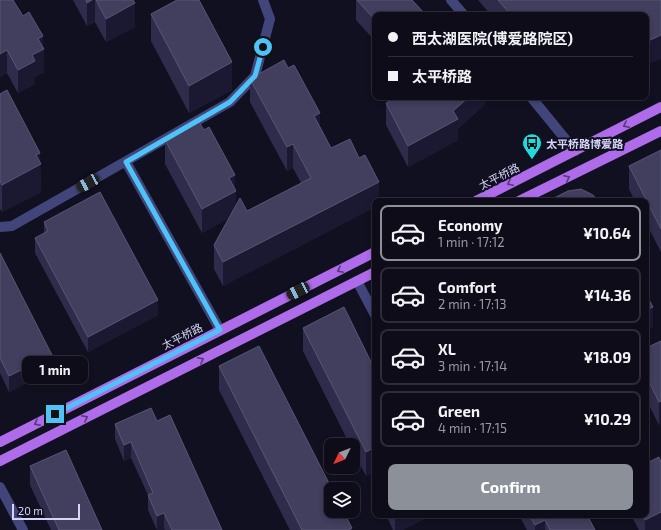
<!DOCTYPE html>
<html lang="en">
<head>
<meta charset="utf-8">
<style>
  :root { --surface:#0d0c18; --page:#1b1a25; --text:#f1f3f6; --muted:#9a9ba2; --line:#2d2c37; --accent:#8c9099 }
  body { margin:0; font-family:"Exo 2","Noto Sans SC",sans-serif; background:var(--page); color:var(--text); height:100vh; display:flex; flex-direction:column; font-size:15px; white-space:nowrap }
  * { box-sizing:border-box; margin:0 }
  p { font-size:13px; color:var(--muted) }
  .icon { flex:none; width:22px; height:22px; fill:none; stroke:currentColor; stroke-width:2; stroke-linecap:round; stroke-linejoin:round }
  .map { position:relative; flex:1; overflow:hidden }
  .panel { position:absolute; left:372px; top:198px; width:277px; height:320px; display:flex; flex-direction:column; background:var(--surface); border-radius:8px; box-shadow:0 2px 6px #0003,0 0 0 1px var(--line) }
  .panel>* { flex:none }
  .guide { position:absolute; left:372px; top:12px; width:277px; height:88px; border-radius:8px; box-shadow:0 2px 6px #0003,0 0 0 1px var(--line); display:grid; align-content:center; height:88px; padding:0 16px; background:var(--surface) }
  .needle { width:26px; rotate:227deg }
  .fabs { position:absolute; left:324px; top:438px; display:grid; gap:8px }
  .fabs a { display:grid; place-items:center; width:36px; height:36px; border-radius:8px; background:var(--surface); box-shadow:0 2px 6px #0003,0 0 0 1px var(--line); font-size:20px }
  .scale { position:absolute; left:12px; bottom:10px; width:68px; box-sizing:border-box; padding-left:4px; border:2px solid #d6d5f9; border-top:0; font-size:11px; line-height:14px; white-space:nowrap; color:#d6d5f9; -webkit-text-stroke:3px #111020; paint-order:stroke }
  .end { position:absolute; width:18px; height:18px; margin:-9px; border:5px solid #4fc3f7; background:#111; box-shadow:0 0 0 2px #111 }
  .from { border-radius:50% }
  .bubble { position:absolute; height:28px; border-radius:8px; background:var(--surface); box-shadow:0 2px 6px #0003,0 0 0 1px var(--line); font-size:13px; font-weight:700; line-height:28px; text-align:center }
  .car { position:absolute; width:12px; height:24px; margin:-12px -6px; border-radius:5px; box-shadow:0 0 3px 1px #0007; background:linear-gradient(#222 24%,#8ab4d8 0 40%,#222 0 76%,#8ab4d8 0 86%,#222 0) }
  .guide b { display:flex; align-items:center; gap:14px; height:38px; font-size:15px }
  .guide b+b { border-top:1px solid var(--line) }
  .guide i { width:10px; height:10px; background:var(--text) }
  ul { padding:7px 0 0; list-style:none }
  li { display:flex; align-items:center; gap:12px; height:56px; margin:0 8px 6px; padding:0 8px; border:2px solid var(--line); border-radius:8px }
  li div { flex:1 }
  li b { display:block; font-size:15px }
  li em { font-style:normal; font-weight:700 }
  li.selected { border-color:var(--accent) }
  li>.icon { width:36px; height:36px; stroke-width:1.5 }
  .action { display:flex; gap:8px; margin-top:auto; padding:8px 16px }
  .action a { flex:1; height:46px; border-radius:8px; background:var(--accent); color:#fff; font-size:16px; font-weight:700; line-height:46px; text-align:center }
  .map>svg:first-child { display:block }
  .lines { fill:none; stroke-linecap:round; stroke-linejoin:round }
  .minor { stroke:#424579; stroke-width:10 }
  .major { stroke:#ae6bea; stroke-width:10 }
  .wall { fill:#2f2c4b }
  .shaded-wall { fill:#1b1932 }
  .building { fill:#413e5e; stroke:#585676 }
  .oneway { stroke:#58397b }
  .route { stroke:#4fc3f7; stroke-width:5 }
  .labels { text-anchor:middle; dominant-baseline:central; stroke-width:4; stroke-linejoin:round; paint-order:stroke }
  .poi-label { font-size:11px; font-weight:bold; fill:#d6d5f9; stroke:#111020; text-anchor:start }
  .street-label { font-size:11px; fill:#d6d5f9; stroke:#111020 }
</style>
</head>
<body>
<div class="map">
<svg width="661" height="530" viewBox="0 0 661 530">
  <rect width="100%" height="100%" fill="#111020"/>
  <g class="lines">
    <g class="minor">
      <polyline points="451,0 464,15"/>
      <polyline points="531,97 575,151"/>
      <polyline points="126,162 220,330"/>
      <polyline points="0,227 12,226 230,102 255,76 270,19 263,0"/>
      <polyline points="357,281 375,315"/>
      <polyline points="0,487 23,530"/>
    </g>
    <g class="major">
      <polyline points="476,201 661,107"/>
      <polyline points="519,201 661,131"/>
      <polyline points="0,442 375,252"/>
      <polyline points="0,461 375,272"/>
    </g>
  </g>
  <g class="wall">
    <polygon points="0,0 23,16 43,46 44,72 35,77 35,84 18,93 7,73 0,77"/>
    <polygon points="73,0 133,0 135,27 106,42 95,22 87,26"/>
    <polygon points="356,0 412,0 375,15 375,41 356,20"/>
    <polygon points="478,0 661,0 646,15 491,15"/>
    <polygon points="151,14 232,90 189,113 151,41"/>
    <polygon points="250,79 320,126 331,148 379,201 375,201 375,207 223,286 214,269 214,245 229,218 202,233 165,164 165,140 235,189 236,205 247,211 301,183 293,168 287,171 250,102"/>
    <polygon points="0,94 40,163 41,192 2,212 0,209"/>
    <polygon points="485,97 485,104 458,129 458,140 408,167 386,125 386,103"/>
    <polygon points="661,150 661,252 646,223 646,201 635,201 629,189 629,166"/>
    <polygon points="44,222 158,315 88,352 35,253 35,238 44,234"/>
    <polygon points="0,253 52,370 9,392 0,373"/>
    <polygon points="303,328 375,370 375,471 366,476 353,450 353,445 350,445 303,351"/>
    <polygon points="661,341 659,425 646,399 646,348"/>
    <polygon points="219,366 352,530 290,530 219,390"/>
    <polygon points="157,421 222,530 165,530 164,529 161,530 157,530 148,510 148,495 131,458 124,461 115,439 115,424"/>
    <polygon points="30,466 102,530 51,530 30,485"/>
    <polygon points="386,515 432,515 402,530 393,530"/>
    <polygon points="519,515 587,515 595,530 527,530"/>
    <polygon points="631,515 646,515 661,530 639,530"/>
  </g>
  <g class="shaded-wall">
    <polygon points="92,0 95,0 95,22 87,26 87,3"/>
    <polygon points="135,3 135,27 106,42 106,19"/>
    <polygon points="661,35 661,59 646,65 646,42"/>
    <polygon points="43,36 43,50 44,49 44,72 35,77 35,84 18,93 18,70 32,55 38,39"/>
    <polygon points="7,50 7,73 0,77 0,54"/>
    <polygon points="232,62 232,90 189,113 189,86"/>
    <polygon points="469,97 485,97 485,104 458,129 458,140 408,167 408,146 453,111"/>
    <polygon points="320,113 320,136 314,116"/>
    <polygon points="293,144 293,168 287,171 287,147"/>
    <polygon points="40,153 41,192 2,212 2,185 36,155"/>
    <polygon points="235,175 235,192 236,191 236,214 202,233 202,209 229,178"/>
    <polygon points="379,182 379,201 375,201 375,207 223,286 223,262"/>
    <polygon points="158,300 158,315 88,352 88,337"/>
    <polygon points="653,307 653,328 646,331 646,310"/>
    <polygon points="52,355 52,370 9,392 9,376"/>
    <polygon points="661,401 661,424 659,425 659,402"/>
    <polygon points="131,442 131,458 124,461 124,445"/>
    <polygon points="375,447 375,471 366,476 366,452"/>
    <polygon points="661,512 661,530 645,530 645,520"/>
    <polygon points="164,513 164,529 161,530 157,530 157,516"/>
    <polygon points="395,515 432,515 402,530 395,530"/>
    <polygon points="545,520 545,530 535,530 535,525"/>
  </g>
  <g class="building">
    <polygon points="0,0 13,0 23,16 29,12 43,36 38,39 44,49 32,55 35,61 18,70 7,50 0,54"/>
    <polygon points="86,0 92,0 87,3"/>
    <polygon points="96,0 133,0 135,3 106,19"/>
    <polygon points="177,0 193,0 194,1 196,0 199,0 232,62 189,86 151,14"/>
    <polygon points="357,0 412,0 426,15 375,15 375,20"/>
    <polygon points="498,0 661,0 661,35 646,42 646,15 511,15"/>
    <polygon points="284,60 288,68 294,65 320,113 314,116 331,148 350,139 359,158 365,155 379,182 223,262 214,245 240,198 247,211 311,178 293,144 287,147 250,79"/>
    <polygon points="7,90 40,153 36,155 41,164 2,185 0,181 0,94"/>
    <polygon points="398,97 469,97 453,111 458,119 408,146 386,103"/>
    <polygon points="199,122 204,130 209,127 235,175 229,178 236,191 202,209 165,140"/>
    <polygon points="661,150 661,229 629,166"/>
    <polygon points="581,189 593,195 598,201 548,201 568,191"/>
    <polygon points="100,192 158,300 88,337 35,238 48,231 44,222"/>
    <polygon points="0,253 52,355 9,376 0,358"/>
    <polygon points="646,294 653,307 646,310"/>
    <polygon points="344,307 375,370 375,447 366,452 303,328"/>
    <polygon points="661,341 661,401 659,402 646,375 646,348"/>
    <polygon points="259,346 332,489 331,489 331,511 343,511 352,528 348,530 302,530 219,366"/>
    <polygon points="151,408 157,421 170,415 222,530 172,530 164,513 157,516 148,495 153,493 131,442 124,445 115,424"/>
    <polygon points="66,450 102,530 59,530 30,466"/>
    <polygon points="646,456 649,462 659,457 661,462 661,512 645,520 643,515 646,515"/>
    <polygon points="529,515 587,515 595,530 550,530 545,520 535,525"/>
  </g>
  <defs><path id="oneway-chevron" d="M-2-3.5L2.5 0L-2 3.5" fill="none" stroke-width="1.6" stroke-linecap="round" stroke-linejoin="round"/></defs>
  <g class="oneway">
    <use href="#oneway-chevron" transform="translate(626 125) rotate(153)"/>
    <use href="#oneway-chevron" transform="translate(567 178) rotate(-26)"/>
    <use href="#oneway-chevron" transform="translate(510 183) rotate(153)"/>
    <use href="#oneway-chevron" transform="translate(340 270) rotate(153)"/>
    <use href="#oneway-chevron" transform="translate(201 360) rotate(-27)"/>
    <use href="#oneway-chevron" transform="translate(85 418) rotate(-27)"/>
    <use href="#oneway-chevron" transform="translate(37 423) rotate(153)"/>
  </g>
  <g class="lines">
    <polyline class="route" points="55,414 220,330 126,162 230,102 255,76 263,47"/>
  </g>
  <defs>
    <symbol id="bus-pin" viewBox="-11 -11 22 30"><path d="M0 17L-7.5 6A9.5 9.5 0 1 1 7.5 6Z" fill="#1fdbdb" stroke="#111020"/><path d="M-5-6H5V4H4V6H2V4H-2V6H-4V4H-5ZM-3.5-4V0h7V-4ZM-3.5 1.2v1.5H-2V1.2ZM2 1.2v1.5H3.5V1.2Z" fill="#111"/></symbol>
  </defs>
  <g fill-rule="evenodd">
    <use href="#bus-pin" x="521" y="132" width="22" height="30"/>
  </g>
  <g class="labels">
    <g class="poi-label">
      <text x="546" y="143">太平桥路博爱路</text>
    </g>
    <g class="street-label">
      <text transform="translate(499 176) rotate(-27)">太平桥路</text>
      <text transform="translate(182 336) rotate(-27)">太平桥路</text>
    </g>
  </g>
</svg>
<div class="fabs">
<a><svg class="needle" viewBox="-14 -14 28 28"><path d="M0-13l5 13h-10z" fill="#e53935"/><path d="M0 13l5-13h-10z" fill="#9a9ba2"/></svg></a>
<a><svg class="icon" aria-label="layers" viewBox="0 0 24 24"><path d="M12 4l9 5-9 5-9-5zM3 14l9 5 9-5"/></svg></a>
</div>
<div class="scale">20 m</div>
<i class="end from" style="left:263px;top:47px"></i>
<i class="end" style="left:55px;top:414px"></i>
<div class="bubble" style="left:22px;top:356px;width:66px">1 min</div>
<i class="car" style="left:88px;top:183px;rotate:241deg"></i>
<i class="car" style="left:298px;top:291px;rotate:243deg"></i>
<div class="guide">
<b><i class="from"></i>西太湖医院(博爱路院区)</b>
<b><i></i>太平桥路</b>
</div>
<section class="panel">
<ul>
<li class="selected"><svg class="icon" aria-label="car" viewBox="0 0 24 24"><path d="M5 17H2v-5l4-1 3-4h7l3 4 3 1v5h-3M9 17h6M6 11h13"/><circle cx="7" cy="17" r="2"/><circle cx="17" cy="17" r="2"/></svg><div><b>Economy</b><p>1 min · 17:12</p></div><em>¥10.64</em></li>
<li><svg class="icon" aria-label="car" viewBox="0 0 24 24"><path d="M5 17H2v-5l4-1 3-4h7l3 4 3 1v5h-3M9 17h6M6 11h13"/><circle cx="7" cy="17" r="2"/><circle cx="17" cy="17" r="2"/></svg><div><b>Comfort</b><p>2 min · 17:13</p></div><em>¥14.36</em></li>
<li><svg class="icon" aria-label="car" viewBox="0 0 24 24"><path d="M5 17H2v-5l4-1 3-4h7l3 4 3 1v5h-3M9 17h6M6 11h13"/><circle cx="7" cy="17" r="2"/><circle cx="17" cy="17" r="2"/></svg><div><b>XL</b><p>3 min · 17:14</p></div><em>¥18.09</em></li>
<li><svg class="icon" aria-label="car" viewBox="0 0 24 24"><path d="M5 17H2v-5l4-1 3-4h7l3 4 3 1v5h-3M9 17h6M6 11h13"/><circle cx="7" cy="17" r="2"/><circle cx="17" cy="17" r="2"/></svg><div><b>Green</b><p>4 min · 17:15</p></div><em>¥10.29</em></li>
</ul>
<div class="action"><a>Confirm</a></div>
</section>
</div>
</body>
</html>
